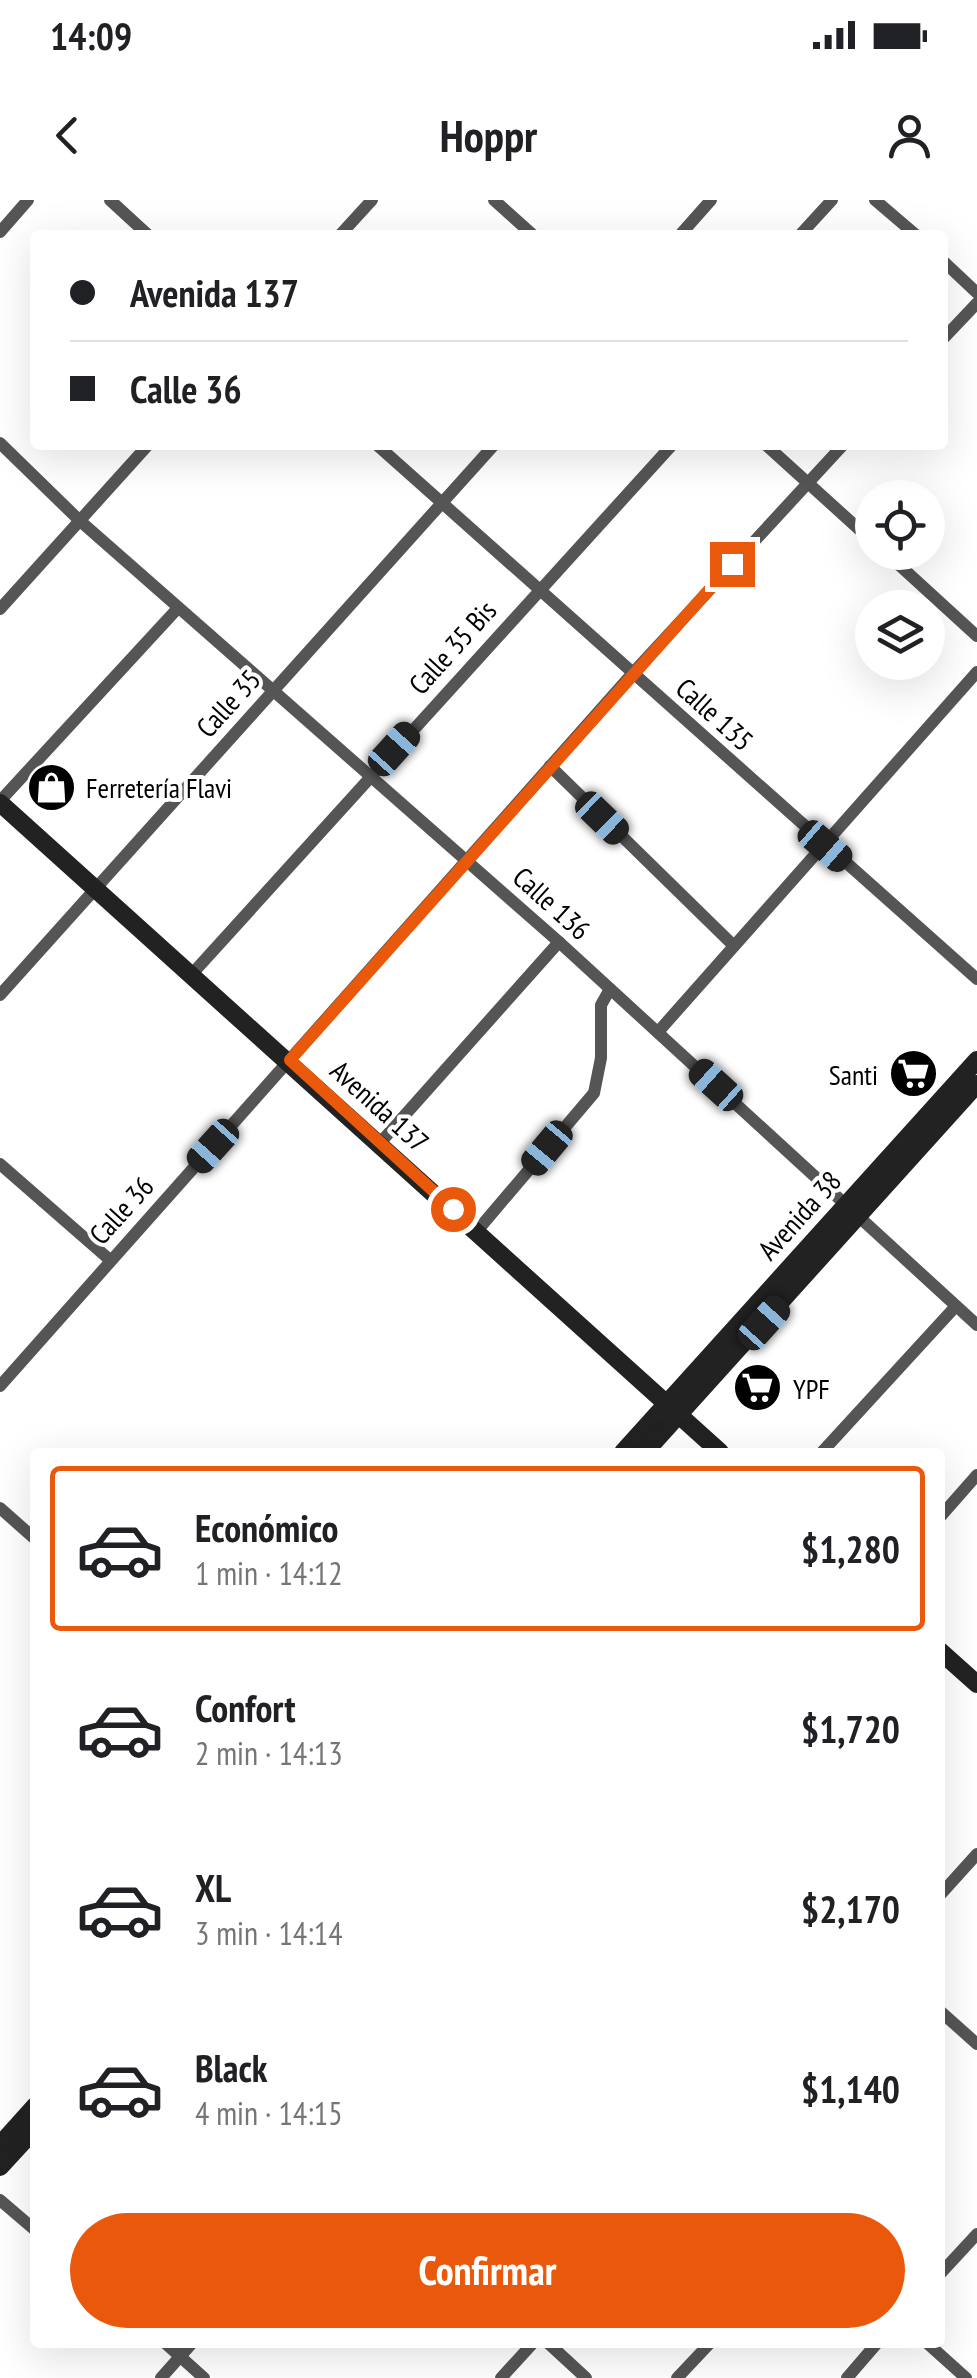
<!DOCTYPE html>
<html lang="es">
<head>
<meta charset="utf-8">
<style>
  :root { --surface:#fff; --page:#f2f2f2; --text:#202124; --muted:#757577; --line:#e0e0e0; --accent:#ea580c }
  body { margin:0; font-family:"PT Sans Narrow",sans-serif; background:var(--page); color:var(--text); height:100vh; display:flex; flex-direction:column; font-size:38px; white-space:nowrap }
  * { box-sizing:border-box; margin:0 }
  p { font-size:32px; color:var(--muted) }
  .icon { flex:none; width:55px; height:55px; fill:none; stroke:currentColor; stroke-width:2; stroke-linecap:round; stroke-linejoin:round }
  .map { position:relative; flex:1; overflow:hidden }
  .panel { position:absolute; left:30px; top:1248px; width:915px; height:900px; display:flex; flex-direction:column; background:var(--surface); border-radius:10px; box-shadow:0 10px 40px #0002 }
  .panel>* { flex:none }
  .top-card { position:absolute; left:30px; top:30px; width:918px; height:220px; border-radius:10px; box-shadow:0 10px 40px #0002; display:grid; align-content:center; height:220px; padding:0 40px; background:var(--surface) }
  .buttons { position:absolute; left:855px; top:280px; display:grid; gap:20px }
  .buttons a { display:grid; place-items:center; width:90px; height:90px; border-radius:50%; background:var(--surface); box-shadow:0 10px 40px #0002; font-size:50px }
  .end { position:absolute; width:45px; height:45px; margin:-22px; border:12px solid #ea580c; background:#fff; box-shadow:0 0 0 5px #fff }
  .from { border-radius:50% }
  .car { position:absolute; width:30px; height:60px; margin:-30px -15px; border-radius:12px; box-shadow:0 0 8px 2px #0007; background:linear-gradient(#222 24%,#8ab4d8 0 40%,#222 0 76%,#8ab4d8 0 86%,#222 0) }
  .top-card b { display:flex; align-items:center; gap:35px; height:95px; font-size:38px }
  .top-card b+b { border-top:2px solid var(--line) }
  .top-card i { width:25px; height:25px; background:var(--text) }
  ul { padding:18px 0 0; list-style:none }
  li { display:flex; align-items:center; gap:30px; height:165px; margin:0 20px 15px; padding:0 20px; border:5px solid transparent; border-radius:10px }
  li div { flex:1 }
  li b { display:block; font-size:38px }
  li em { font-style:normal; font-weight:700 }
  li.active { border-color:var(--accent) }
  li>.icon { width:90px; height:90px; stroke-width:1.5 }
  .primary-button { display:flex; gap:20px; margin-top:auto; padding:20px 40px }
  .primary-button a { flex:1; height:115px; border-radius:60px; background:var(--accent); color:#fff; font-size:40px; font-weight:700; line-height:115px; text-align:center }
  .status { display:flex; justify-content:space-between; align-items:center; height:70px; padding:0 50px; background:var(--surface); direction:ltr }
  .status svg { height:28px; fill:currentColor }
  header { display:flex; justify-content:space-between; align-items:center; height:130px; padding:0 40px; background:var(--surface); font-size:45px; font-weight:700 }
  .map>svg:first-child { display:block }
  .lines { fill:none; stroke-linecap:round; stroke-linejoin:round }
  .street { stroke:#555; stroke-width:12 }
  .secondary { stroke:#222; stroke-width:18 }
  .route { stroke:#ea580c; stroke-width:12 }
  .labels { text-anchor:middle; dominant-baseline:central; stroke-width:8; stroke-linejoin:round; paint-order:stroke }
  .street-label { font-size:28px; fill:#000; stroke:#fff }
  .poi-label { font-size:28px; fill:#000; stroke:#fff; text-anchor:start }
</style>
</head>
<body>
<div class="status"><b>14:09</b><svg viewBox="0 0 49 12"><path d="M0 12V9h3v3zM5 12V6h3v6zM10 12V3h3v9zM15 12V0h3v12zM26 1h20v11H26zM47 4h2v5h-2z"/></svg></div>
<header><svg class="icon" aria-label="back" viewBox="0 0 24 24"><path d="M15 5l-7 7 7 7"/></svg>Hoppr<svg class="icon" aria-label="person" viewBox="0 0 24 24"><circle cx="12" cy="8" r="4"/><path d="M4 21q1-7 8-7t8 7"/></svg></header>
<div class="map">
<svg width="977" height="2178" viewBox="0 0 977 2178">
  <rect width="100%" height="100%" fill="#fff"/>
  <g class="lines">
    <g class="street">
      <polyline points="110,0 148,35"/>
      <polyline points="494,0 533,35"/>
      <polyline points="875,0 916,35"/>
      <polyline points="0,32 28,0"/>
      <polyline points="340,35 372,0"/>
      <polyline points="680,35 711,0"/>
      <polyline points="800,35 832,0"/>
      <polyline points="942,60 977,93"/>
      <polyline points="942,140 977,103"/>
      <polyline points="0,243 79,320 559,742 977,1125"/>
      <polyline points="377,245 977,779"/>
      <polyline points="766,245 872,341"/>
      <polyline points="885,352 977,436"/>
      <polyline points="0,409 148,245"/>
      <polyline points="550,566 734,746"/>
      <polyline points="0,601 178,408"/>
      <polyline points="192,774 672,245"/>
      <polyline points="0,795 494,245"/>
      <polyline points="658,832 977,472"/>
      <polyline points="380,943 559,742"/>
      <polyline points="0,964 110,1060"/>
      <polyline points="477,1031 594,893 601,858 601,805 610,789"/>
      <polyline points="0,1186 632,474 843,245"/>
      <polyline points="822,1252 956,1106"/>
      <polyline points="0,1308 35,1339"/>
      <polyline points="940,1317 977,1275"/>
      <polyline points="940,1695 977,1654"/>
      <polyline points="940,1811 977,1844"/>
      <polyline points="0,2000 35,2030"/>
      <polyline points="940,2074 977,2034"/>
      <polyline points="164,2142 204,2178"/>
      <polyline points="547,2142 586,2178"/>
      <polyline points="926,2142 966,2178"/>
      <polyline points="161,2178 193,2142"/>
      <polyline points="501,2178 534,2142"/>
      <polyline points="677,2178 711,2142"/>
      <polyline points="847,2178 878,2142"/>
    </g>
    <g class="secondary">
      <polyline points="0,603 720,1252"/>
      <polyline points="623,1252 977,860"/>
      <polyline points="645,1252 977,884"/>
      <polyline points="940,1451 977,1484"/>
      <polyline points="0,1945 35,1906"/>
      <polyline points="0,1967 35,1929"/>
    </g>
  </g>
  <g class="lines">
    <polyline class="route" points="453,1009 290,860 732,364"/>
  </g>
  <defs>
    <symbol id="shop-disc" viewBox="-11 -11 22 22"><circle r="9.5" fill="#000" stroke="#fff"/><path d="M-5-2.5h2.3a2.7 3.5 0 0 1 5.4 0H5L5.5 6h-11ZM-1.5-2.5h3a1.5 2.3 0 0 0-3 0Z" fill="#fff"/></symbol>
    <symbol id="supermarket-disc" viewBox="-11 -11 22 22"><circle r="9.5" fill="#000" stroke="#fff"/><path d="M-6-5.5h2.5l.6 2H6L4.5 2H-2.5L-4.4-4H-6ZM-1.5 3.2a1.3 1.3 0 1 0 .1 0ZM3 3.2a1.3 1.3 0 1 0 .1 0Z" fill="#fff"/></symbol>
  </defs>
  <g fill-rule="evenodd">
    <use href="#shop-disc" x="24" y="560" width="55" height="55"/>
    <use href="#supermarket-disc" x="886" y="846" width="55" height="55"/>
    <use href="#supermarket-disc" x="730" y="1160" width="55" height="55"/>
  </g>
  <g class="labels">
    <g class="street-label">
      <text transform="translate(452 447) rotate(-48)">Calle 35 Bis</text>
      <text transform="translate(228 503) rotate(-48)">Calle 35</text>
      <text transform="translate(715 514) rotate(42)">Calle 135</text>
      <text transform="translate(552 703) rotate(42)">Calle 136</text>
      <text transform="translate(380 906) rotate(42)">Avenida 137</text>
      <text transform="translate(121 1010) rotate(-48)">Calle 36</text>
      <text transform="translate(799 1015) rotate(-48)">Avenida 38</text>
    </g>
    <g class="poi-label">
      <text x="86" y="587">Ferretería Flavi</text>
      <text x="878" y="874" text-anchor="end">Santi</text>
      <text x="793" y="1188">YPF</text>
    </g>
  </g>
</svg>
<div class="buttons">
<a><svg class="icon" aria-label="locate" viewBox="0 0 24 24"><circle cx="12" cy="12" r="6"/><path d="M12 2v4M12 18v4M2 12h4M18 12h4"/></svg></a>
<a><svg class="icon" aria-label="layers" viewBox="0 0 24 24"><path d="M12 4l9 5-9 5-9-5zM3 14l9 5 9-5"/></svg></a>
</div>
<i class="end from" style="left:453px;top:1009px"></i>
<i class="end" style="left:732px;top:364px"></i>
<i class="car" style="left:394px;top:549px;rotate:42deg"></i>
<i class="car" style="left:602px;top:618px;rotate:134deg"></i>
<i class="car" style="left:825px;top:646px;rotate:131deg"></i>
<i class="car" style="left:716px;top:885px;rotate:312deg"></i>
<i class="car" style="left:213px;top:946px;rotate:222deg"></i>
<i class="car" style="left:547px;top:948px;rotate:220deg"></i>
<i class="car" style="left:764px;top:1123px;rotate:42deg"></i>
<div class="top-card">
<b><i class="from"></i>Avenida 137</b>
<b><i></i>Calle 36</b>
</div>
<section class="panel">
<ul>
<li class="active"><svg class="icon" aria-label="car" viewBox="0 0 24 24"><path d="M5 17H2v-5l4-1 3-4h7l3 4 3 1v5h-3M9 17h6M6 11h13"/><circle cx="7" cy="17" r="2"/><circle cx="17" cy="17" r="2"/></svg><div><b>Económico</b><p>1 min · 14:12</p></div><em>$1,280</em></li>
<li><svg class="icon" aria-label="car" viewBox="0 0 24 24"><path d="M5 17H2v-5l4-1 3-4h7l3 4 3 1v5h-3M9 17h6M6 11h13"/><circle cx="7" cy="17" r="2"/><circle cx="17" cy="17" r="2"/></svg><div><b>Confort</b><p>2 min · 14:13</p></div><em>$1,720</em></li>
<li><svg class="icon" aria-label="car" viewBox="0 0 24 24"><path d="M5 17H2v-5l4-1 3-4h7l3 4 3 1v5h-3M9 17h6M6 11h13"/><circle cx="7" cy="17" r="2"/><circle cx="17" cy="17" r="2"/></svg><div><b>XL</b><p>3 min · 14:14</p></div><em>$2,170</em></li>
<li><svg class="icon" aria-label="car" viewBox="0 0 24 24"><path d="M5 17H2v-5l4-1 3-4h7l3 4 3 1v5h-3M9 17h6M6 11h13"/><circle cx="7" cy="17" r="2"/><circle cx="17" cy="17" r="2"/></svg><div><b>Black</b><p>4 min · 14:15</p></div><em>$1,140</em></li>
</ul>
<div class="primary-button"><a>Confirmar</a></div>
</section>
</div>
</body>
</html>
